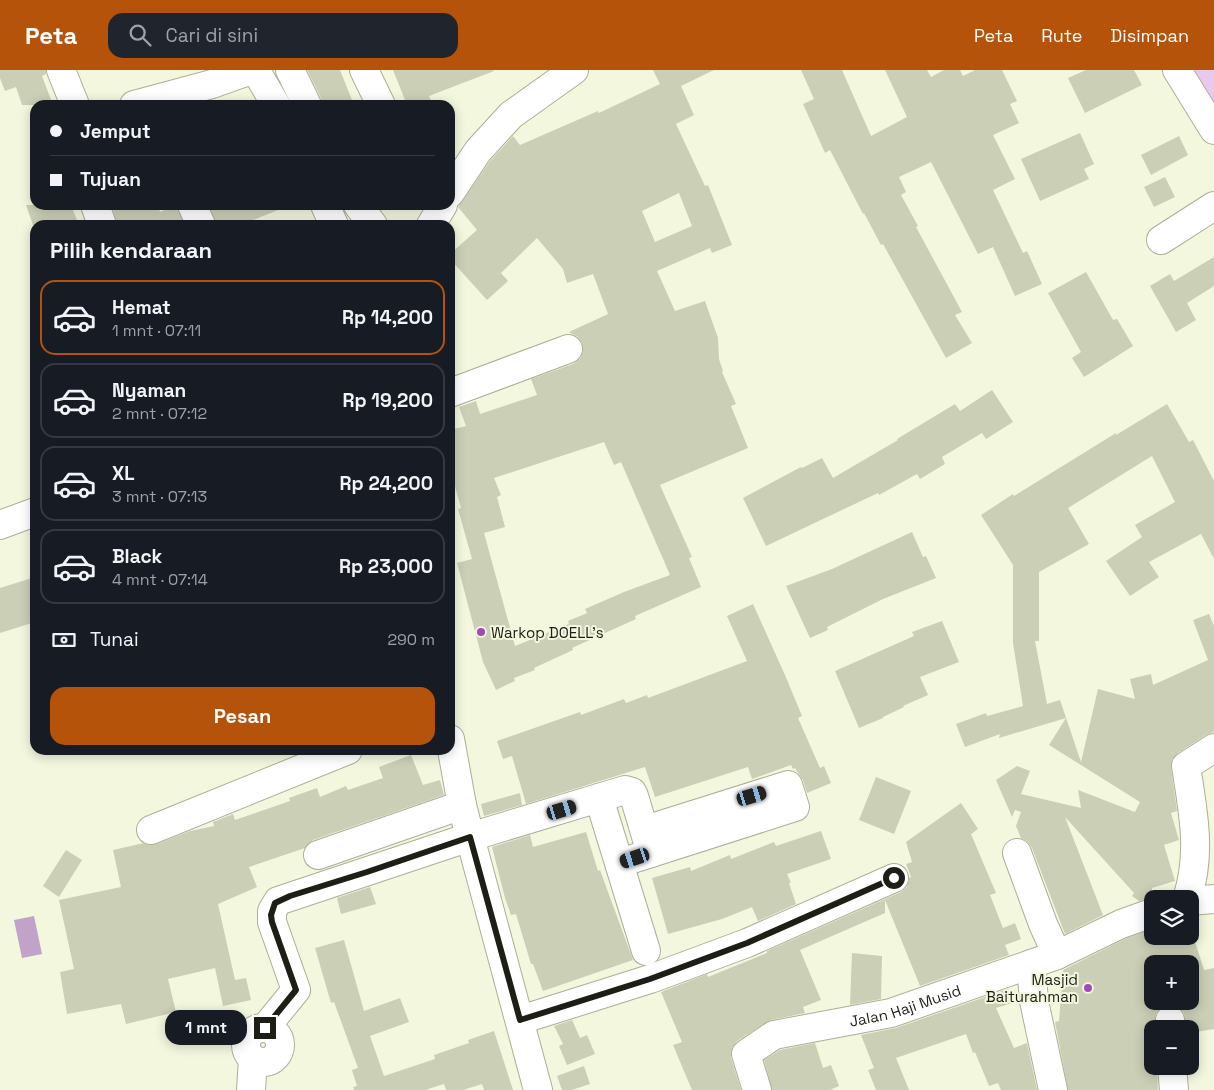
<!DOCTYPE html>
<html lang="id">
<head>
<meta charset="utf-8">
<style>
  :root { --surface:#171b24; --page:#20242c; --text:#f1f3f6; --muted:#9ea1a6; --line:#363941; --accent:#b45309 }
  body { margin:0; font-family:"Space Grotesk",sans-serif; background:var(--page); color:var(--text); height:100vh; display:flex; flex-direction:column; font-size:19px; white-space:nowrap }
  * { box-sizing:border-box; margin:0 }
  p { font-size:16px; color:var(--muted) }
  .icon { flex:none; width:28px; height:28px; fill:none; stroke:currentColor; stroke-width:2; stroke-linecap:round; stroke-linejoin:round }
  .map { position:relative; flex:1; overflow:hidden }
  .details { position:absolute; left:30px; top:150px; width:425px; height:535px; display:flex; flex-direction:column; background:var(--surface); border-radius:15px; box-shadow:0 2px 12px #0003 }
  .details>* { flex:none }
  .top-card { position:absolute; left:30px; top:30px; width:425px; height:110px; border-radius:15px; box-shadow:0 2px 12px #0003; display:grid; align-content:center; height:110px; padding:0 20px; background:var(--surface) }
  .buttons { position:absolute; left:1144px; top:820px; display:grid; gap:10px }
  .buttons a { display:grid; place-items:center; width:55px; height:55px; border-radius:10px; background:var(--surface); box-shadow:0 2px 12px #0003; font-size:25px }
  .end { position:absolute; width:22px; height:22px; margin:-11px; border:6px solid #1d1e15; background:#fff; box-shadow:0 0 0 2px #fff }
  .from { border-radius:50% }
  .bubble { position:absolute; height:35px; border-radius:15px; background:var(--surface); box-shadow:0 2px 12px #0003; font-size:16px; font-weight:800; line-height:35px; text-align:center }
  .car { position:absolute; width:15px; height:30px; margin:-15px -8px; border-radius:6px; box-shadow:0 0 4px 1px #0007; background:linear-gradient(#222 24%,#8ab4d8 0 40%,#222 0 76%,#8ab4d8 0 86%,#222 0) }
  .top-card b { display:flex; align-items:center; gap:18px; height:48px; font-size:19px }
  .top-card b+b { border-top:1px solid var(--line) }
  .top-card i { width:12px; height:12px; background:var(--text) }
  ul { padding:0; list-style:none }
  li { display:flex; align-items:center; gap:15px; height:75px; margin:0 10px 8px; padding:0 10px; border:2px solid var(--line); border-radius:15px }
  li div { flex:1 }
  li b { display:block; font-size:19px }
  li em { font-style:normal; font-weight:800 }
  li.on { border-color:var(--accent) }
  li>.icon { width:45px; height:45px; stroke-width:1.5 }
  h2 { padding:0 20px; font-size:22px; line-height:60px }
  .pay { display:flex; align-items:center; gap:12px; height:55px; padding:0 20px; font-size:19px }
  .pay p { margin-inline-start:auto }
  .cta { display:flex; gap:10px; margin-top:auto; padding:10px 20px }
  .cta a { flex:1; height:58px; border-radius:15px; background:var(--accent); color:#fff; font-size:20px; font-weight:800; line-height:58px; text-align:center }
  header { display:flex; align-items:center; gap:30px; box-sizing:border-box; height:70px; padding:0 25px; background:var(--accent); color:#fff }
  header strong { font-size:24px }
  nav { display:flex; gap:28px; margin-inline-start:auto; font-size:18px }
  .search { width:350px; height:45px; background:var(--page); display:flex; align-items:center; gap:12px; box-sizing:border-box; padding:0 18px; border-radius:15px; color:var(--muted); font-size:19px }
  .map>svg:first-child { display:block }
  .green { fill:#e7c9ee }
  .water { fill:#c1a2c8 }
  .building { fill:#cbcfb6; fill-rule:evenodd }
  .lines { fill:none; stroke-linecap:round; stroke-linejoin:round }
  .minor-casing { stroke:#abaf97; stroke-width:30 }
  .major-casing { stroke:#abaf97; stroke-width:30 }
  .minor { stroke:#fff; stroke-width:28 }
  .major { stroke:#fff; stroke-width:28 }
  .route { stroke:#1d1e15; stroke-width:6 }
  .poi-dot { fill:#a24ab6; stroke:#f3f7de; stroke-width:2 }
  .labels { text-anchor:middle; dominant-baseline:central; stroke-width:4; stroke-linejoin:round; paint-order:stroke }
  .poi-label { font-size:15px; fill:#1d1e15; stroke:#f3f7de; text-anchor:start }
  .street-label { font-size:15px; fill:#1d1e15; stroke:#f3f7de }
</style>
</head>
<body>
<header>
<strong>Peta</strong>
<div class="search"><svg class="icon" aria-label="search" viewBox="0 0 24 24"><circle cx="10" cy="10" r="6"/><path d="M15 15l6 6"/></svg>Cari di sini</div>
<nav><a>Peta</a><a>Rute</a><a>Disimpan</a></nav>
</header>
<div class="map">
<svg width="1214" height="1020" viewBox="0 0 1214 1020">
  <rect width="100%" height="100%" fill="#f3f7de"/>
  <polygon class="green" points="1192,0 1214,0 1214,39"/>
  <polygon class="water" points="34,846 42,884 22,888 14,850"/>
  <g class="building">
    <polygon points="0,0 46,0 46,4 42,6 53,35 22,35 16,17 5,21 0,8"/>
    <polygon points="307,0 340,0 354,35 322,35 321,28"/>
    <polygon points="393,0 493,0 494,1 429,26 433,35 407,35"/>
    <path d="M653 0H714L681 16 694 45 676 54 705 116 708 115 732 175 712 183 710 178 657 201 675 241 705 231 718 268 719 289 723 301 722 302 736 334 731 336 748 378 660 415 692 487 689 488 701 517 635 546 636 549 572 578 573 580 534 598 535 600 514 608 515 611 496 620 483 592 457 493 472 489 458 439 461 438 450 398V360L466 356 459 337 476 331 480 344 537 325 531 309 573 294 580 289 583 281 582 273 578 267 569 262 608 244 593 204 567 213 563 199 537 168 501 203 508 211 487 230 450 189V184L477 160 458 137 490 91 513 66 520 75 598 41 599 43 660 14ZM679 123 692 156 655 172 642 141ZM604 372 614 395 621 392 670 505 624 522 585 539 587 543 568 551 569 554 515 576 484 463 505 457 497 427 501 425 494 408Z"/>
    <polygon points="801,0 842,0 871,66 907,47 885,0 927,0 931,7 944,0 960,0 963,6 975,0 1002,0 1017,31 1010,34 1019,53 993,65 1015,109 993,120 1023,183 1027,181 1042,214 1015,226 993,177 978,184 931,92 899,107 906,122 901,125 918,156 916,157 962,242 955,245 972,273 946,288 883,174 881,175 864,143 863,144 830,80 825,83 803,34 814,29"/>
    <polygon points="1086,0 1134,0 1142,15 1085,43 1068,8"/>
    <polygon points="1080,63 1094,94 1084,99 1089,109 1040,131 1021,89"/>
    <polygon points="1179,66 1188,85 1151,105 1141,85"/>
    <polygon points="1165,107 1175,127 1154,137 1144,117"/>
    <polygon points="26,135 71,135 79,155 33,155"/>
    <polygon points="112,135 158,135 160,142 177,135 184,155 117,155"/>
    <polygon points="209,135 288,135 288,136 251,151 253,155 216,155"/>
    <polygon points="1214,187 1214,216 1187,233 1196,250 1176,262 1150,216 1170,204 1174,211"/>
    <polygon points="1086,202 1113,250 1117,249 1133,276 1084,307 1072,288 1081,282 1048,223"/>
    <polygon points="992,320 1013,352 986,369 982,363 942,387 945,394 920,409 917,404 879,425 878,423 766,476 743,428 801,397 802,398 822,388 833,408 898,370 897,369 955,334 960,341"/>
    <polygon points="1167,334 1189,372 1193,370 1214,411 1214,489 1201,464 1149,492 1159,507 1130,526 1106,491 1142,467 1135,455 1175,432 1152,386 1068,438 1089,474 1039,502 1039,571 1035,571 1047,634 1060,630 1081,692 1098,619 1135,629 1130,609 1151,604 1153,615 1208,590 1193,550 1209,544 1214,556 1214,662 1206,665 1178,683 1172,690 1171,698 1177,741 1171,743 1179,770 1164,775 1175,811 1152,818 1152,828 1139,831 1132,826 1134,823 1065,747 1103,845 1065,864 1032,778 1027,771 1021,768 1016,756 1021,742 1015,740 1012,747 996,710 1017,696 1030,701 1021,724 1081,738 1078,720 1135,742 1140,732 1049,675 1066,648 999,668 1000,664 965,677 956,654 986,643 987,646 1023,636 1013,573 1013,495 981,445 1013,424 1014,426 1116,363 1116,365"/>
    <polygon points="912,462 923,487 926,486 936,508 883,529 827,557 828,560 810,568 786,516 832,499"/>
    <polygon points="35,507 35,552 0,563 0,518"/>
    <polygon points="753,534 785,605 802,646 798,648 820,698 824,696 831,713 807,723 803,710 795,698 793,699 791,695 752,709 748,697 655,727 645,697 526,734 512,686 503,689 497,671 580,642 581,645 624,629 626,633 647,625 648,628 747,591 727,546"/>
    <polygon points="942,551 959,592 920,607 928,625 903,636 904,637 883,647 883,648 859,658 835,601 914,566 912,562"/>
    <polygon points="411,685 423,715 440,710 444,725 313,770 305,778 249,797 257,817 218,834 235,910 246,908 251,930 223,936 215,898 168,909 176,942 126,954 121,934 67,944 60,902 74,899 59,830 121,817 113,780 144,773 149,775 157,774 190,761 214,756 213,752 233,744 235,750 290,731 289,728 317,718 320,727 346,716 348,720 383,708 379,697"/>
    <polygon points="876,707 911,721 894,764 859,750"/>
    <polygon points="520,723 522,735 484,746 481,734"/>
    <polygon points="961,733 978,759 971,764 996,823 990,825 1003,858 1015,853 1021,869 1005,875 1009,885 920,916 885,830 885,843 800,880 821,930 803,937 805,943 771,950 737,971 732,978 731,988 741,1020 692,1020 673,975 682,972 661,922 707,904 708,907 767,883 767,881 901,822 907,817 909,808 911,807 906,794 912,792 906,772"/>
    <polygon points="821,761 831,789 787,804 791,813 789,813 796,834 758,851 752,837 722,849 668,864 652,808 690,797 691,801 730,785 731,789 774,772 776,776"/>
    <polygon points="586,762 598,801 600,800 633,890 543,921 533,894 531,894 516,844 511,845 505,828 492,777 530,765 533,777"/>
    <polygon points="66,780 82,790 59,827 43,816"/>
    <polygon points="370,817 376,834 341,844 337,828"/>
    <path d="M1152 859V866H1190L1191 859 1204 900 1214 898V959L1190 963V959H1186L1184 943 1178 937 1170 934 1163 936 1156 943 1154 959H1152V996H1157L1158 1020H1068L1055 952 1059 951 1063 900 1127 868ZM1152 894H1190V931H1152Z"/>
    <polygon points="344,870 364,941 400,928 409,952 370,966 384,1006 435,989 434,985 469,973 468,970 494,961 513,1020 484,1020 482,1014 463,1020 446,1020 444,1014 425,1020 354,1020 353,1017 357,1016 352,1000 358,998 334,932 331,933 315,878"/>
    <polygon points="852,883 882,886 881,929 850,935"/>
    <polygon points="1008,919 1012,933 996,938 1014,978 1027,973 1037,1020 1001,1020 998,1013 989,1016 975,982 973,983 966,964 896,988 909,1020 876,1020 868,1000 874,998 861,965 896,958"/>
    <polygon points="572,950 580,968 587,965 595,984 567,995 559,976 563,974 554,956"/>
    <polygon points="815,973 823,998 831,995 839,1016 830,1020 772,1020 764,990 780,980"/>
    <polygon points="584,996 590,1014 572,1020 562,1020 557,1006"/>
  </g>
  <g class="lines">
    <defs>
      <g id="minor">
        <polyline points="61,0 75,35"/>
        <polyline points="290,0 307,35"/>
        <polyline points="364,0 381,35"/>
        <polyline points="1177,0 1214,60"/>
        <polyline points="134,35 212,14 251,0 259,6 276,35"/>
        <polyline points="95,135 102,155"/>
        <polyline points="192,135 201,155"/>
        <polyline points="325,135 334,155"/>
        <polyline points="358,135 373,155"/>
        <polyline points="1161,170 1214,136"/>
        <polyline points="450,323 568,279"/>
        <polyline points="0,455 35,442"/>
        <polyline points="599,728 646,881"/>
        <polyline points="151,760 348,680"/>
        <polyline points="1017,783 1043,854 1057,885"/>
        <polyline points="318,785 462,735"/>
        <polyline points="620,793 795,737 788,715 645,760"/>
        <path d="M1187 829C1202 783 1193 742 1186 696L1214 678"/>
        <polyline points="1190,831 1214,829"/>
        <polyline points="1031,894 1034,931 1053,1020"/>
        <polyline points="520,950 650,909 747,873 894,808"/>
        <polyline points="1170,950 1170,959"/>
        <polyline points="265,958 296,920 272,852 272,841 278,831 470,767 625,720 632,722 634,726 651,783"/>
        <circle cx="263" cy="975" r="17"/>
        <polyline points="1172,996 1174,1020"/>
        <polyline points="251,1020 253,989"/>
        <path id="s1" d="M757 1020 746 984 774 965 891 943 1057 885 1121 854 1152 843"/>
      </g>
      <g id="major">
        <polyline points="450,123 478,81 511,45 574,0"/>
        <polyline points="431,155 443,135"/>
        <polyline points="450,669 462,735 470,767 538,1020"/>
      </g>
    </defs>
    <use href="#minor" class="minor-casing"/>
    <use href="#major" class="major-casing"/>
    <use href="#minor" class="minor"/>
    <use href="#major" class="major"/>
  </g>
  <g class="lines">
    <polyline class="route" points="265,958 296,920 272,852 271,845 275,833 290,826 367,802 470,767 520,950 650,909 747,873 894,808"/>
  </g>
  <g class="poi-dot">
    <circle cx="481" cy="562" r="5"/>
    <circle cx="1088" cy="918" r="5"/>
  </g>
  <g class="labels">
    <g class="poi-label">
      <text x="491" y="562">Warkop DOELL's</text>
      <text x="1078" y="909" text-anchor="end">Masjid<tspan x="1078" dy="17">Baiturahman</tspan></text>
    </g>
    <g class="street-label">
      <text stroke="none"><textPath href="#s1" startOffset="206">Jalan Haji Musid</textPath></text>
    </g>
  </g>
</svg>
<div class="buttons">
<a><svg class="icon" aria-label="layers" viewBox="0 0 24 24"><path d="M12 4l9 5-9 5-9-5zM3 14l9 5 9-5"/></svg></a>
<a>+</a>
<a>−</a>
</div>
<i class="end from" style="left:894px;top:808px"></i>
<i class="end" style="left:265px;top:958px"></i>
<div class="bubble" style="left:165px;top:940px;width:82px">1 mnt</div>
<i class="car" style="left:752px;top:726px;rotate:73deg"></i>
<i class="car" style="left:562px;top:740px;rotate:73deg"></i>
<i class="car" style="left:635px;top:788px;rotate:252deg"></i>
<div class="top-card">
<b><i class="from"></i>Jemput</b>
<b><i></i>Tujuan</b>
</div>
<section class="details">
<h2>Pilih kendaraan</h2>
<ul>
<li class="on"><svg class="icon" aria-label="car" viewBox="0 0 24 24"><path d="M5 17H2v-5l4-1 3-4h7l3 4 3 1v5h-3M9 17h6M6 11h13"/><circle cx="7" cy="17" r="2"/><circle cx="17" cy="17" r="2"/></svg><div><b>Hemat</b><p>1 mnt · 07:11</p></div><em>Rp 14,200</em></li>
<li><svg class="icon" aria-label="car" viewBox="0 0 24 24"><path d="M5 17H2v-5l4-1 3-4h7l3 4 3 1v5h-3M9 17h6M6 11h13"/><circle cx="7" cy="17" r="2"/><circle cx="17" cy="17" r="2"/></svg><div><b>Nyaman</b><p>2 mnt · 07:12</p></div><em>Rp 19,200</em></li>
<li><svg class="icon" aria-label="car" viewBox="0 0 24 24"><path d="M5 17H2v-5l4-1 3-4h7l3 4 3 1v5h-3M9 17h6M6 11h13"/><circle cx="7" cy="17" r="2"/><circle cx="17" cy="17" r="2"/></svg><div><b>XL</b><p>3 mnt · 07:13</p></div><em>Rp 24,200</em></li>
<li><svg class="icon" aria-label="car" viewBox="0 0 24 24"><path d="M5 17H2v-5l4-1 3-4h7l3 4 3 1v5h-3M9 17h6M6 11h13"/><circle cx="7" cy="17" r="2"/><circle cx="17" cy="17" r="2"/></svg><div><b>Black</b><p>4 mnt · 07:14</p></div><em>Rp 23,000</em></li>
</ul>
<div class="pay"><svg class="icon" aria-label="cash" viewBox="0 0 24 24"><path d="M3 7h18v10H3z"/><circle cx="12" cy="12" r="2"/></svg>Tunai<p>290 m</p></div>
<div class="cta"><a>Pesan</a></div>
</section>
</div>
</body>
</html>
